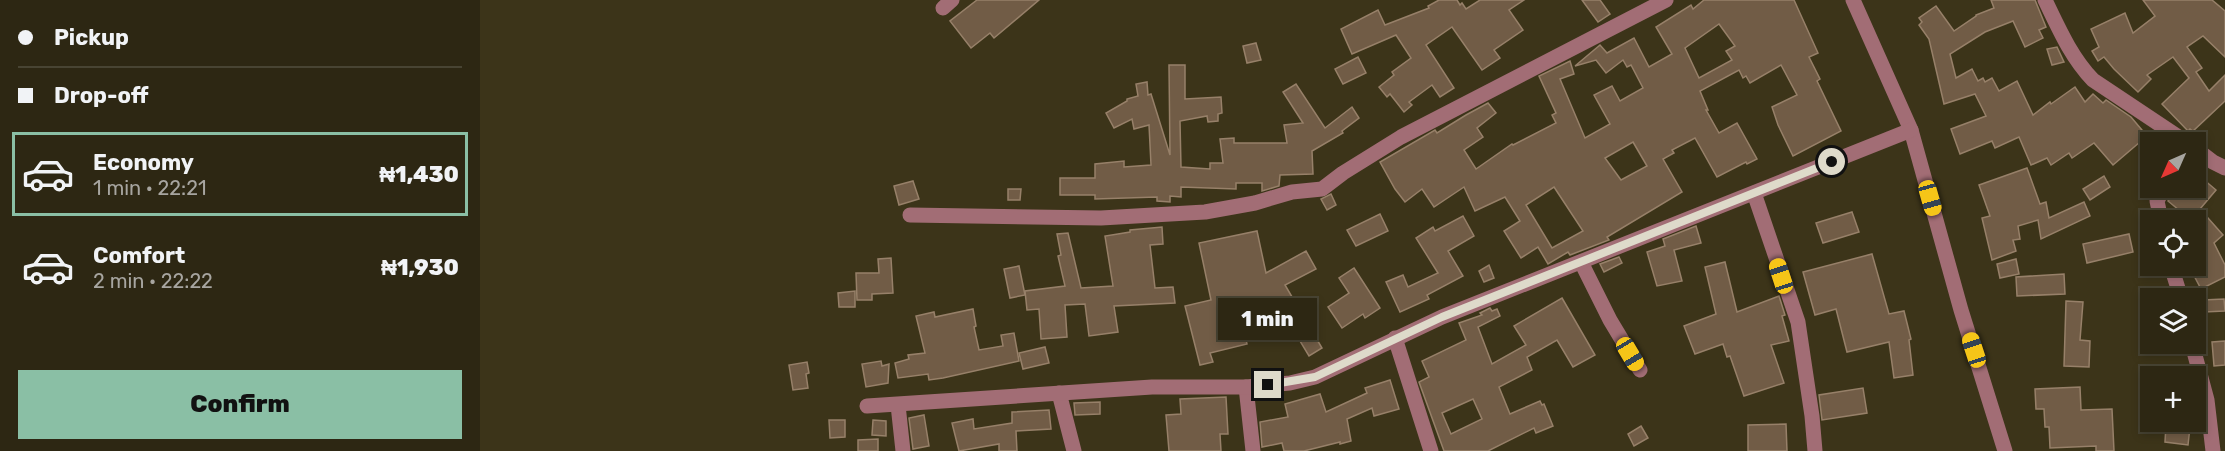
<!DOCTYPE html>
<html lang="en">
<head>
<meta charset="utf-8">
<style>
  :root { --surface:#2d2713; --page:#352f1c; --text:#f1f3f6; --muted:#a7a5a0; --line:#484433; --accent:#8abfa5 }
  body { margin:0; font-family:Rubik,sans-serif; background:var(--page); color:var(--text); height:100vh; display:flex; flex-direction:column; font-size:22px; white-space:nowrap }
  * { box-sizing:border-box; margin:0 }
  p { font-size:20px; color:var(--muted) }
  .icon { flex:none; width:33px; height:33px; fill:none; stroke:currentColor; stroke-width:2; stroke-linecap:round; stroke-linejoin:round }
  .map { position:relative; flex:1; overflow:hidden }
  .panel { display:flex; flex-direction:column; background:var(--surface); width:480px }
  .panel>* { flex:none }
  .guide { display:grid; align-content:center; height:132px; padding:0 18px; background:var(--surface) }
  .needle { width:39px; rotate:225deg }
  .tools { position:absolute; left:1660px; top:132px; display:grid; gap:12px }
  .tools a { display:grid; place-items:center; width:66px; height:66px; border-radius:0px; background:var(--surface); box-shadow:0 3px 9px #0003,0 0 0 2px var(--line); font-size:30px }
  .end { position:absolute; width:27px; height:27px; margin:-14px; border:8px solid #dedaca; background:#111; box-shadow:0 0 0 3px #111 }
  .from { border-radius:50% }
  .bubble { position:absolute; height:42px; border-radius:0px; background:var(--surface); box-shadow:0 3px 9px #0003,0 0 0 2px var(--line); font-size:20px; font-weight:800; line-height:42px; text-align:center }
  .car { position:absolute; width:18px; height:36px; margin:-18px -9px; border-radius:8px; box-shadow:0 0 4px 2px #0007; background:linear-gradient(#f5c518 24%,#345 0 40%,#f5c518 0 76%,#345 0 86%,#f5c518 0) }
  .guide b { display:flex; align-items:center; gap:21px; height:57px; font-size:22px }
  .guide b+b { border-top:2px solid var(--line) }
  .guide i { width:15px; height:15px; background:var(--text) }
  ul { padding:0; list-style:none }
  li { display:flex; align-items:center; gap:18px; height:84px; margin:0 12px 9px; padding:0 6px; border:3px solid transparent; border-radius:0px }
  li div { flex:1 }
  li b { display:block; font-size:22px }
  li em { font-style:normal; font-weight:800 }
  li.active { border-color:var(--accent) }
  li>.icon { width:54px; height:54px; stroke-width:1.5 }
  .cta { display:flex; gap:12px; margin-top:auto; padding:12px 18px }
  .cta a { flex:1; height:69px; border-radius:0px; background:var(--accent); color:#111; font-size:24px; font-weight:800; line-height:69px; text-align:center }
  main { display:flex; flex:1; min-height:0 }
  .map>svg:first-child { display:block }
  .building { fill:#715c46; stroke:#978069; stroke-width:1.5; fill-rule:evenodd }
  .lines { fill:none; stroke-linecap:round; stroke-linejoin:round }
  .minor { stroke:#a26d75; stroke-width:15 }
  .route { stroke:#dedaca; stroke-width:8 }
</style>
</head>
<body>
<main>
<section class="panel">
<div class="guide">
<b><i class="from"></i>Pickup</b>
<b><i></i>Drop-off</b>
</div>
<ul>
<li class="active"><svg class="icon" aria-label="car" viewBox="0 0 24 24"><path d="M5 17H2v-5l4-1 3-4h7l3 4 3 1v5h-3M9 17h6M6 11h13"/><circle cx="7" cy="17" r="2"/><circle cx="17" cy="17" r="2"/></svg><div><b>Economy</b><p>1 min · 22:21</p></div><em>₦1,430</em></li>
<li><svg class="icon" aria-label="car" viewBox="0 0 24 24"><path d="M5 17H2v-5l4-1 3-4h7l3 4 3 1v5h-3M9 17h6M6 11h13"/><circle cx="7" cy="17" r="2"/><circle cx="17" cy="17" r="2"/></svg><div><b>Comfort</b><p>2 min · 22:22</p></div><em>₦1,930</em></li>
</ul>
<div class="cta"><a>Confirm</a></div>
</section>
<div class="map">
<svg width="1745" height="451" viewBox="0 0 1745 451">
  <rect width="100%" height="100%" fill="#3c3419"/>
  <g class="building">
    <polygon points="497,0 559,0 514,38 510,33 491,48 470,21"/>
    <polygon points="959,0 977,0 980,5 982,3 986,9 1000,0 1044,0 1029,10 1043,30 1014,50 1020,58 1002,70 972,27 946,45 974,88 960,97 952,85 929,102 932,105 924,112 910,94 907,97 899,87 914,75 912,72 931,58 916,35 872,54 861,29 898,10 905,25 949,8 948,6"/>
    <polygon points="1102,0 1120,0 1130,14 1118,22"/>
    <path d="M1224 0H1314L1338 53 1329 57 1340 79 1337 81 1361 131 1313 156 1298 125 1292 107 1317 95 1301 65 1270 83 1266 76 1263 78 1259 70 1220 91 1228 110H1226L1239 133 1257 123 1277 159 1267 164 1266 162 1237 177 1215 138 1192 150 1194 153 1183 159 1202 192 1127 237 1129 240 1090 255 1088 252 1068 264 1058 247 1041 258 1024 231 1040 221 1025 197 995 211 984 187 954 207 942 189 925 202 915 189 900 162 955 130 957 133 986 115 1008 103 1016 113 997 128 1003 137 984 150 996 169 1032 144 1033 145 1076 123 1072 115 1076 113 1059 76 1090 61 1094 74 1080 79 1105 138 1130 124 1114 95 1132 86 1140 101 1163 88 1151 65 1147 67 1143 60 1126 73 1116 60 1095 66 1120 45 1127 53 1154 38 1169 67 1192 54 1176 27 1211 5 1213 9ZM1239 24 1255 46 1246 51 1252 60 1219 78 1205 48ZM1153 142 1167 166 1141 180 1125 158ZM1074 187 1103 231 1072 248 1046 205Z"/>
    <polygon points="1511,0 1555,0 1566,27 1559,30 1563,38 1545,47 1533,21 1505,32 1470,54 1476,78 1492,69 1498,81 1503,78 1505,82 1512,78 1519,91 1537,81 1553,115 1570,102 1571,104 1595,87 1605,102 1613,94 1623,103 1626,100 1651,117 1667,136 1633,165 1614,143 1592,158 1589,153 1571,165 1567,158 1551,165 1539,137 1515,148 1512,141 1480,154 1471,129 1506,116 1495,94 1464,104 1449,39 1439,25 1442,22 1439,18 1456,6 1474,31 1496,16 1496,15 1514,8"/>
    <polygon points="1663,0 1732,0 1745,11 1745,57 1723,36 1707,47 1722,68 1716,72 1729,91 1745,75 1745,101 1713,131 1710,129 1708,131 1682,104 1709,78 1693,57 1667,75 1671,79 1658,92 1634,69 1624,57 1618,61 1612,51 1619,47 1611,29 1645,13 1653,33 1675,16"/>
    <polygon points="776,43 781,60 767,63 763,46"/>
    <polygon points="1577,47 1584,62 1572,65 1567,49"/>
    <polygon points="878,57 886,73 863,84 855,69"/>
    <polygon points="689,65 705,65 705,99 741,97 742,113 738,114 738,121 728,122 727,116 700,121 701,167 730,169 730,163 743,163 740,139 754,138 754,143 807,143 804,125 823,123 803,92 816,84 845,128 872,107 879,118 862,131 863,133 832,151 833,174 800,175 799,186 782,191 782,183 756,183 756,189 701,187 701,197 690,196 690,202 677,201 677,197 615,199 615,195 580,195 580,178 615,178 615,164 644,161 644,167 671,165 669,125 654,129 652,119 634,128 626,113 647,101 647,99 658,96 656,84 667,82 668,95 671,94 690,155"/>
    <polygon points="1547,168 1560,204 1566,202 1569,218 1604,202 1610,216 1561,239 1558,220 1538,226 1540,239 1533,240 1536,251 1512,260 1502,218 1510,216 1499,185"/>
    <polygon points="1716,173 1736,190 1720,209 1743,235 1734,243 1745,265 1745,277 1721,289 1709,266 1716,266 1716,220 1711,220 1688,201 1700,188 1716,188"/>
    <polygon points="1624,176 1630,187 1610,200 1603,189"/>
    <polygon points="433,181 439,199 419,205 414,186"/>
    <polygon points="528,189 541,189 540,200 528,200"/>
    <polygon points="851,194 856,205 847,210 841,199"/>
    <polygon points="1372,212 1379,232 1343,243 1336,223"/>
    <polygon points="900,214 908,231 876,246 867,230"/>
    <polygon points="983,216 994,236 968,251 983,276 947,295 949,299 920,312 906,282 923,275 928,287 958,273 936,238 953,227 955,231"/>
    <polygon points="1216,226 1221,243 1194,250 1202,281 1177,286 1167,252 1185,246 1183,239"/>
    <polygon points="682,227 683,244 670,245 675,288 693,287 695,303 634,306 638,332 609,336 605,304 585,305 587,337 561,339 559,309 547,310 545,291 585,286 578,256 581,255 577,234 588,233 601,288 633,286 625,236 650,232 650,230"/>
    <polygon points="777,231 786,273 826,251 836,269 805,285 842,348 829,356 808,321 763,327 767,344 730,353 733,362 720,365 705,306 731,300 719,243"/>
    <polygon points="1649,234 1653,252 1607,263 1603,244"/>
    <polygon points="1392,254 1409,314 1424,311 1431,339 1429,340 1433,375 1414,378 1409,342 1367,352 1356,309 1335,315 1323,272"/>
    <polygon points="1139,257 1142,263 1124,272 1120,264"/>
    <polygon points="411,258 413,293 392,294 392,300 377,300 376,273 399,273 398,259"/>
    <polygon points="1536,259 1539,274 1520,278 1517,264"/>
    <polygon points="1245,262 1257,312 1299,296 1305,315 1302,316 1309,341 1291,345 1304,383 1264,396 1250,356 1247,357 1243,344 1215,354 1204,326 1236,314 1225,267"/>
    <polygon points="1009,265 1014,278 1004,282 999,271"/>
    <polygon points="539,266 545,295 530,298 524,269"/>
    <polygon points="874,268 900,308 885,318 883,314 862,328 848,307 869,293 859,278"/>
    <polygon points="1584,274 1585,294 1537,296 1536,277"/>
    <polygon points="375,291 375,307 359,307 358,293"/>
    <path d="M1082 298 1115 355 1093 367 1077 340 1047 357 1052 370 1019 387 1030 414 1060 401 1062 405 1064 404 1073 426 1056 433 1054 428 1008 451H964L939 382 949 377 942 361 986 340 979 323 1002 315 1000 313 1010 308 1012 311 1017 309 1020 316 998 327 1012 364 1046 345 1034 326ZM993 399 1002 419 971 434 962 413Z"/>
    <polygon points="1744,299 1745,311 1724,312 1723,300"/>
    <polygon points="1586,301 1603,302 1600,340 1610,341 1609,367 1584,366"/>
    <polygon points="493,309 496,326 494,327 499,350 523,346 521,335 534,333 539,361 463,378 449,380 448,374 418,378 415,363 429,359 428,355 445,353 436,316 454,312 455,317"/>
    <polygon points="1745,341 1745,365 1734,366 1732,342"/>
    <polygon points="565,347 569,363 543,369 539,353"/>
    <polygon points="401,361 402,366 409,364 408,383 386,387 382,364"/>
    <polygon points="327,362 329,373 326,374 328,388 313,390 309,365"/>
    <polygon points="910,380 919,409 894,416 892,408 867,419 871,441 860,444 860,442 824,451 804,451 802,443 782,447 780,422 808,417 805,404 840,394 846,412 887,393 885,388"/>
    <polygon points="1600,387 1601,410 1632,409 1634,451 1616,451 1616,446 1570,448 1569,427 1565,427 1564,409 1556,409 1555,389"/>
    <polygon points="1383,388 1387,413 1342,420 1339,395"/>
    <polygon points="746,397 748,434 740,434 741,451 689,451 686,415 701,414 700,399"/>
    <polygon points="620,402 620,414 595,415 594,403"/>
    <polygon points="569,410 571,429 536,431 537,451 519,451 519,444 479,451 472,423 493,419 494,429 532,423 532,412"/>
    <polygon points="444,415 449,446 433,449 429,418"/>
    <polygon points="349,420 365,420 365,437 350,438"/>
    <polygon points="393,420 406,421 406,436 392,435"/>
    <polygon points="1306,424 1307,451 1268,451 1268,425"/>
    <polygon points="1686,424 1710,427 1708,445 1685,442"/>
    <polygon points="1161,426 1168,438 1154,446 1148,434"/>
    <polygon points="398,439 398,451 378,451 378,440"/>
  </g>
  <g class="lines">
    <g class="minor">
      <polyline points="1373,0 1431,130 1481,310 1525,451"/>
      <path d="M1565 0C1579 29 1591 57 1613 80L1706 142"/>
      <polyline points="463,8 472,0"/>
      <polyline points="1716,149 1733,162 1745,168"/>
      <polyline points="1274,193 1318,322 1332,416 1335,451"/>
      <polyline points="430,215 621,218 725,212 775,203 812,192 842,189 863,173 921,137 1186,0"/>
      <polyline points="1681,220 1677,201 1684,188"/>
      <polyline points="1101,262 1130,320 1160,370"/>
      <polyline points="1691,266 1701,298"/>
      <polyline points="915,338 951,451"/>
      <polyline points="1712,344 1727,400 1733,451"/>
      <polyline points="766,387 773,451"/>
      <polyline points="579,393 594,451"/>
      <polyline points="418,405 423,451"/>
      <polyline points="387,406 672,387 766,387 810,383 835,377 962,317 1431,130"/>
    </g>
  </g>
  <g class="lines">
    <polyline class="route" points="788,385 835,377 962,317 1352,162"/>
  </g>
</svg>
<div class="tools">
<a><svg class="needle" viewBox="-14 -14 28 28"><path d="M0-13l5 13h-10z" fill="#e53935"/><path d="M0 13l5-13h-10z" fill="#a7a5a0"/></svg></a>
<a><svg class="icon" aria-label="locate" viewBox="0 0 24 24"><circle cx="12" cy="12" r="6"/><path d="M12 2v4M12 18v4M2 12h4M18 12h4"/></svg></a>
<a><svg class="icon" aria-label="layers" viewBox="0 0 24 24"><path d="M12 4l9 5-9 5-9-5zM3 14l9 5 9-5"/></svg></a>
<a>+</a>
</div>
<i class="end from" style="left:1352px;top:162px"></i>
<i class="end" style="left:788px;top:385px"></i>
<div class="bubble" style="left:738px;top:298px;width:99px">1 min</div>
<i class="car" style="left:1450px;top:198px;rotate:164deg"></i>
<i class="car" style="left:1301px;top:276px;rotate:342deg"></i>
<i class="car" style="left:1494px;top:350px;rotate:342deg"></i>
<i class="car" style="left:1150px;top:354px;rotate:149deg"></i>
</div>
</main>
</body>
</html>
